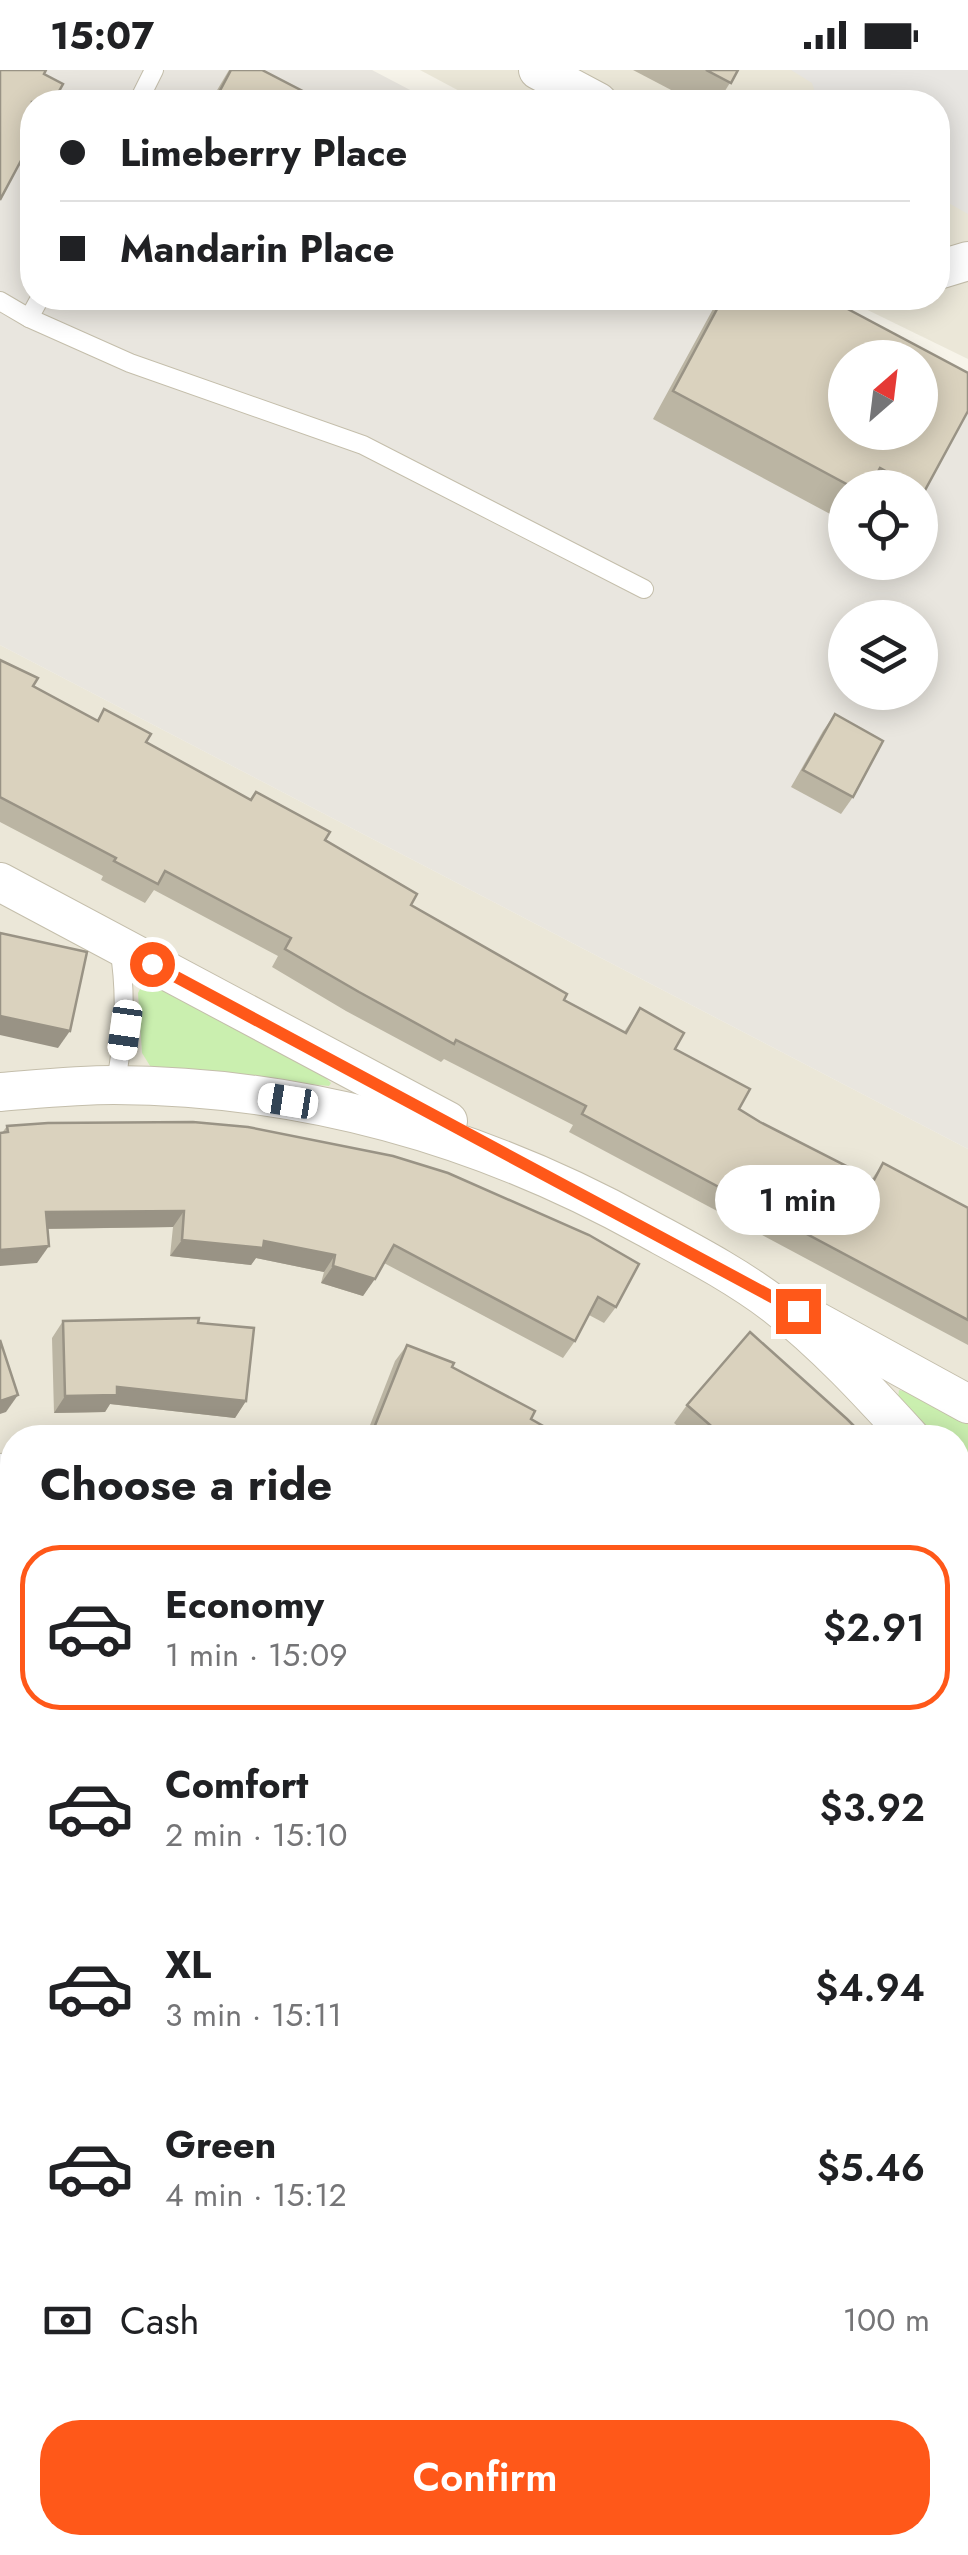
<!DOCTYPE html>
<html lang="en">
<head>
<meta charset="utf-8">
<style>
  :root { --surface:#fff; --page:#f2f2f2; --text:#202124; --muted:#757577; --line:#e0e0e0; --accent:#ff5819 }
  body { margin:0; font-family:Jost,sans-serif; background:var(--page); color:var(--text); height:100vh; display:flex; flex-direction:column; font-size:38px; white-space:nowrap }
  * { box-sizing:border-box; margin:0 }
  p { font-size:32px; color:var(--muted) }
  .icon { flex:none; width:55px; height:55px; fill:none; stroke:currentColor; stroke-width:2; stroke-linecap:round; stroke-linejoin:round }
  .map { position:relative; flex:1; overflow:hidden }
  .side { position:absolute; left:0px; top:1355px; width:970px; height:1130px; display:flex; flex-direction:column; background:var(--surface); border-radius:40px 40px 0 0; box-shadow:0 5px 25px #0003 }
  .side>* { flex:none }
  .top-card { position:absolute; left:20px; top:20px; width:930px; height:220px; border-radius:40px; box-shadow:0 5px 25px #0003; display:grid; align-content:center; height:220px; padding:0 40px; background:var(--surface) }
  .needle { width:65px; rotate:28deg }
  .fabs { position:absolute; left:828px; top:270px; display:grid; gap:20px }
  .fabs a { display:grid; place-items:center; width:110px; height:110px; border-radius:50%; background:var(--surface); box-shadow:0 5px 25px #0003; font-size:50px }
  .end { position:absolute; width:45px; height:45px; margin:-22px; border:12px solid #ff5819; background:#fff; box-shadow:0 0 0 5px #fff }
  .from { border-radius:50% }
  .bubble { position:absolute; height:70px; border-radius:35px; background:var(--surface); box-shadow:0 5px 25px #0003; font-size:32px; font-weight:600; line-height:70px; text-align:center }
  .car { position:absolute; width:30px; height:60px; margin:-30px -15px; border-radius:12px; box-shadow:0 0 8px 2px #0007; background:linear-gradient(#fff 24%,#345 0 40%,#fff 0 76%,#345 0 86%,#fff 0) }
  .top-card b { display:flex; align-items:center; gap:35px; height:95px; font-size:38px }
  .top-card b+b { border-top:2px solid var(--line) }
  .top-card i { width:25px; height:25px; background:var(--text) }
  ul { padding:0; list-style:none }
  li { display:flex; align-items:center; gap:30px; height:165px; margin:0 20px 15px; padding:0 20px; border:5px solid transparent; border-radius:40px }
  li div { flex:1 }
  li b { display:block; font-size:38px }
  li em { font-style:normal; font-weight:600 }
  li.active { border-color:var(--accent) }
  li>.icon { width:90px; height:90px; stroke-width:1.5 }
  h2 { padding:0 40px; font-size:45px; line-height:120px }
  .pay { display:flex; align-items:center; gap:25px; height:110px; padding:0 40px; font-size:38px }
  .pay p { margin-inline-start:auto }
  .button { display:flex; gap:20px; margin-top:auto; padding:20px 40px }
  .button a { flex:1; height:115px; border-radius:40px; background:var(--accent); color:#fff; font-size:40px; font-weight:600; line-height:115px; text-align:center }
  .status { display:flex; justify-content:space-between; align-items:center; height:70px; padding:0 50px; background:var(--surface); direction:ltr }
  .status svg { height:28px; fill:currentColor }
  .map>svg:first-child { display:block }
  .residential { fill:#ebe7d8; fill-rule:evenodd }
  .industrial { fill:#e9e6df; fill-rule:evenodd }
  .green { fill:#caefaf }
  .parking { fill:#e8e6e2 }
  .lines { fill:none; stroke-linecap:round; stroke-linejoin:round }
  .lane-casing { stroke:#c4beab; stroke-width:20 }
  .street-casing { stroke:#c4beab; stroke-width:40 }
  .lane { stroke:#fff; stroke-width:18 }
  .street { stroke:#fff; stroke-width:38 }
  .wall { fill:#bbb5a3 }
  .shaded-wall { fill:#999385 }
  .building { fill:#dad2be; stroke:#999385; stroke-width:2.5; fill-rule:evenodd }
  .route { stroke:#ff5819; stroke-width:12 }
</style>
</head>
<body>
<div class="status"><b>15:07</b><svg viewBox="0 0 49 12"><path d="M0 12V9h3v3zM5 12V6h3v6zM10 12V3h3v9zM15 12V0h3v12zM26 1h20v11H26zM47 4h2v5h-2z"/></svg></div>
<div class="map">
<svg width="968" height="2485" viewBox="0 0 968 2485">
  <rect width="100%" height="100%" fill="#f7f4ea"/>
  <g class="residential">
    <polygon points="420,0 968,0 968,289 843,228 938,228 938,32 480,32"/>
    <path d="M0 575 968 1079V2485H0ZM12 1368H958V2472H12Z"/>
  </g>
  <path class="industrial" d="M0 0H372L433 32H32V228H794L845 288V362H920L968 321V1079L0 575ZM845 418H920V492H845ZM845 548H920V622H845Z"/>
  <g class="green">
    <polygon points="151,914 324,1006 331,1013 329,1016 152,999 142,983 138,923 142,915"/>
    <polygon points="899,1320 908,1322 968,1354 968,1408 958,1396 958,1368 933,1367 898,1328"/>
    <polygon points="12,2007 12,2391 0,2388 0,2039"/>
  </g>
  <g class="parking">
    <polygon points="791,0 968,0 968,144 938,127 938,32 807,32 814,19 812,13"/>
    <polygon points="0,2388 12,2391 12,2437 0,2433"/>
  </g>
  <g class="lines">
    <defs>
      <g id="lane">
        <polyline points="138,32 154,0"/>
        <polyline points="0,231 29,248 40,228"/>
        <polyline points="29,248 130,293 363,375 644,519"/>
        <path d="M115 1015C125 968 127 925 119 877"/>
      </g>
      <g id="street">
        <polyline points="538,0 598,32"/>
        <polyline points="938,200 968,191"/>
        <polyline points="0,812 448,1051"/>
        <path d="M0 1022C38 1019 76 1015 114 1015 302 1016 481 1066 645 1157 689 1181 734 1204 775 1235 825 1274 868 1321 911 1368"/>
        <polyline points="811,1248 968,1334"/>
        <polyline points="0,1403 12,1402"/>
        <polyline points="958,1420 968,1431"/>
        <path d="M0 1804C15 1863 15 1922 0 1982"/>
        <polyline points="958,1862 968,1859"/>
        <polyline points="0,2456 12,2459"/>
        <polyline points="205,2472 209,2485"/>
        <polyline points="731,2485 738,2472"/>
      </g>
    </defs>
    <use href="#lane" class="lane-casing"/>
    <use href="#street" class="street-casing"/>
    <use href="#lane" class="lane"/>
    <use href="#street" class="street"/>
  </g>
  <g class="wall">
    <polygon points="229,0 262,0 313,32 210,32"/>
    <polygon points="633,0 738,0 718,32 694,32"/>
    <polygon points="719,228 827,228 924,422 920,428 920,418 845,418 845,452 653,349"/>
    <polygon points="0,590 33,616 97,650 104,639 146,672 250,729 256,722 325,770 411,835 564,930 624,962 640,938 675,979 739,1039 760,1052 872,1109 883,1093 968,1138 968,1275 569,1062 573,1055 444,989 441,992 346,941 272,897 278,886 154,820 145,833 101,810 103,806 0,752"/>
    <polygon points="835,644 853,727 841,744 791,717 823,661"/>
    <polygon points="7,1056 248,1057 616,1237 604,1253 589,1245 575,1271 563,1288 384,1193 363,1226 321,1213 324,1202 256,1188 251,1195 170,1186 173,1157 47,1159 37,1193 2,1063"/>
    <polygon points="63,1251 198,1253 246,1331 235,1348 110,1334 105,1342 54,1343 52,1268"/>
    <polygon points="407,1275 452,1297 531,1349 549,1368 365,1368 395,1291"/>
    <polygon points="687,1335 866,1368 692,1368 674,1353"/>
    <polygon points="958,1472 968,1487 968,1804 961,1714 958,1707"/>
    <polygon points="12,1621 12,1657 5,1632"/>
    <polygon points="12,2046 12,2209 0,2202 0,2063"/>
    <polygon points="270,2472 356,2472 360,2485 261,2485"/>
    <polygon points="410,2472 451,2472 440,2485 424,2485"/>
  </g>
  <g class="shaded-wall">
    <polygon points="0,946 70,961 58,978 0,965"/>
    <polygon points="184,1141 173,1157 34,1159 46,1142"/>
    <polygon points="182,1170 264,1171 335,1185 324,1202 256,1188 251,1195 170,1186"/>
    <polygon points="49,1176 37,1193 0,1196 0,1180"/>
    <polygon points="333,1196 375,1209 363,1226 321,1213"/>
    <polygon points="117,1317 246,1331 235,1348 110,1334 105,1342 54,1343 65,1326"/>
    <polygon points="18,1325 6,1342 0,1344 0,1331"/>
    <polygon points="12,1523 12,1536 0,1540 0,1527"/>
    <polygon points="968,1790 968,1804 958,1807 958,1793"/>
  </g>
  <g class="building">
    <polygon points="0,0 46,0 44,4 63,14 53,32 32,32 32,70 0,130"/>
    <polygon points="231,0 262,0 316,28 313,32 214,32"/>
    <polygon points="706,0 738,0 731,13"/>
    <path d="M723 228H827L968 303V341L924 422 920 420V418H916L880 398 869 418H854L673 321ZM845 288H920V362H845Z"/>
    <polygon points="0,590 38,608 33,616 98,651 104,639 151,664 146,672 251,730 256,722 330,762 325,770 417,824 411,835 567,924 564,930 626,963 640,938 684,963 675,979 750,1019 739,1039 760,1052 874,1110 883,1093 968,1138 968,1250 582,1044 586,1036 456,970 454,974 359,922 285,879 291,868 165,801 158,814 114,791 116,788 0,727"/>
    <polygon points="835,644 883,671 853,727 803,700"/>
    <polygon points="0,863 87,882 70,961 0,946"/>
    <polygon points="193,1052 248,1057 393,1086 448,1103 589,1165 639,1194 616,1237 598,1227 575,1271 394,1175 375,1209 333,1196 335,1185 264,1171 263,1178 182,1170 184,1141 46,1142 49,1176 0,1180 0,1063 8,1062 7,1056 48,1053"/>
    <polygon points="199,1248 198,1253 254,1258 246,1331 117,1317 117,1325 65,1326 63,1251"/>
    <polygon points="750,1262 847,1349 866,1368 725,1368 687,1335"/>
    <polygon points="0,1270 18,1325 0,1331"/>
    <polygon points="407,1275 454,1293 452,1297 535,1341 531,1349 552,1361 549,1368 370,1368"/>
    <polygon points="12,1426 12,1523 0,1527 0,1429"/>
    <polygon points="958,1472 968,1487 968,1686 958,1666"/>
    <polygon points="968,1711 968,1790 958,1793 958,1715"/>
    <polygon points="968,1910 968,2271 958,2320 958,1913"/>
    <polygon points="12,2046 12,2179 0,2172 0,2076"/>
    <polygon points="274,2472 356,2472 360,2485 278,2485"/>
    <polygon points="578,2472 682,2472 673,2485 561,2485"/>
    <polygon points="812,2472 827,2472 849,2485 803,2485"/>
  </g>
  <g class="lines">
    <polyline class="route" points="152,894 798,1241"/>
  </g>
</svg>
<div class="fabs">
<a><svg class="needle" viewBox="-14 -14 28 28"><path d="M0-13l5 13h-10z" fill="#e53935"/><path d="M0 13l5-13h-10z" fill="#757577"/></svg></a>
<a><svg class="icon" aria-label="locate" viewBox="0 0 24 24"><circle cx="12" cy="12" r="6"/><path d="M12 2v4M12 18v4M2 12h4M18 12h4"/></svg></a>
<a><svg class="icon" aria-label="layers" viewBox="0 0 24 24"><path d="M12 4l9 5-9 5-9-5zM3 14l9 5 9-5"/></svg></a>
</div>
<i class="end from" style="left:152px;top:894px"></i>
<i class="end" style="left:798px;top:1241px"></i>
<div class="bubble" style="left:715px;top:1095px;width:165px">1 min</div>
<i class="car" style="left:125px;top:960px;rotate:188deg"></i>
<i class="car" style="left:288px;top:1031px;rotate:279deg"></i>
<div class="top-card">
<b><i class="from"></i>Limeberry Place</b>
<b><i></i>Mandarin Place</b>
</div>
<section class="side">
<h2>Choose a ride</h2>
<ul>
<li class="active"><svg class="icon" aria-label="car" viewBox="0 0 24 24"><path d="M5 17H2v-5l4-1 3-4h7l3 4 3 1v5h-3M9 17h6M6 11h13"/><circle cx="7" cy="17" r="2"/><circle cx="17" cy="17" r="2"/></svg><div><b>Economy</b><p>1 min · 15:09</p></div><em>$2.91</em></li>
<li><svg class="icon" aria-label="car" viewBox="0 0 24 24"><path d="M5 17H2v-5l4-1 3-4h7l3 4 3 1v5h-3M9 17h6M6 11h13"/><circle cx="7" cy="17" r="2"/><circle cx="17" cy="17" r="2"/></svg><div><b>Comfort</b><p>2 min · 15:10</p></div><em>$3.92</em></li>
<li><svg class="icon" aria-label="car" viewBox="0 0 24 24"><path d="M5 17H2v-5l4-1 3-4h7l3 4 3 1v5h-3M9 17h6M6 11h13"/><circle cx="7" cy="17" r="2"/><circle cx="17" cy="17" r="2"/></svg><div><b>XL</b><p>3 min · 15:11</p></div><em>$4.94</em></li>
<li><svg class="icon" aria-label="car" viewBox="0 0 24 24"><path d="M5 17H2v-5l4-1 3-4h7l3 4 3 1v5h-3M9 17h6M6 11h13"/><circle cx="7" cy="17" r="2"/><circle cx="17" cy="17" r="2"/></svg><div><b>Green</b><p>4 min · 15:12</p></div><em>$5.46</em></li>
</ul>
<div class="pay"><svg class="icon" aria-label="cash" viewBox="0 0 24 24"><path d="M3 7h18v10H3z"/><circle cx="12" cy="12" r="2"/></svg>Cash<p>100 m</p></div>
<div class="button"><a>Confirm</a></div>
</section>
</div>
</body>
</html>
